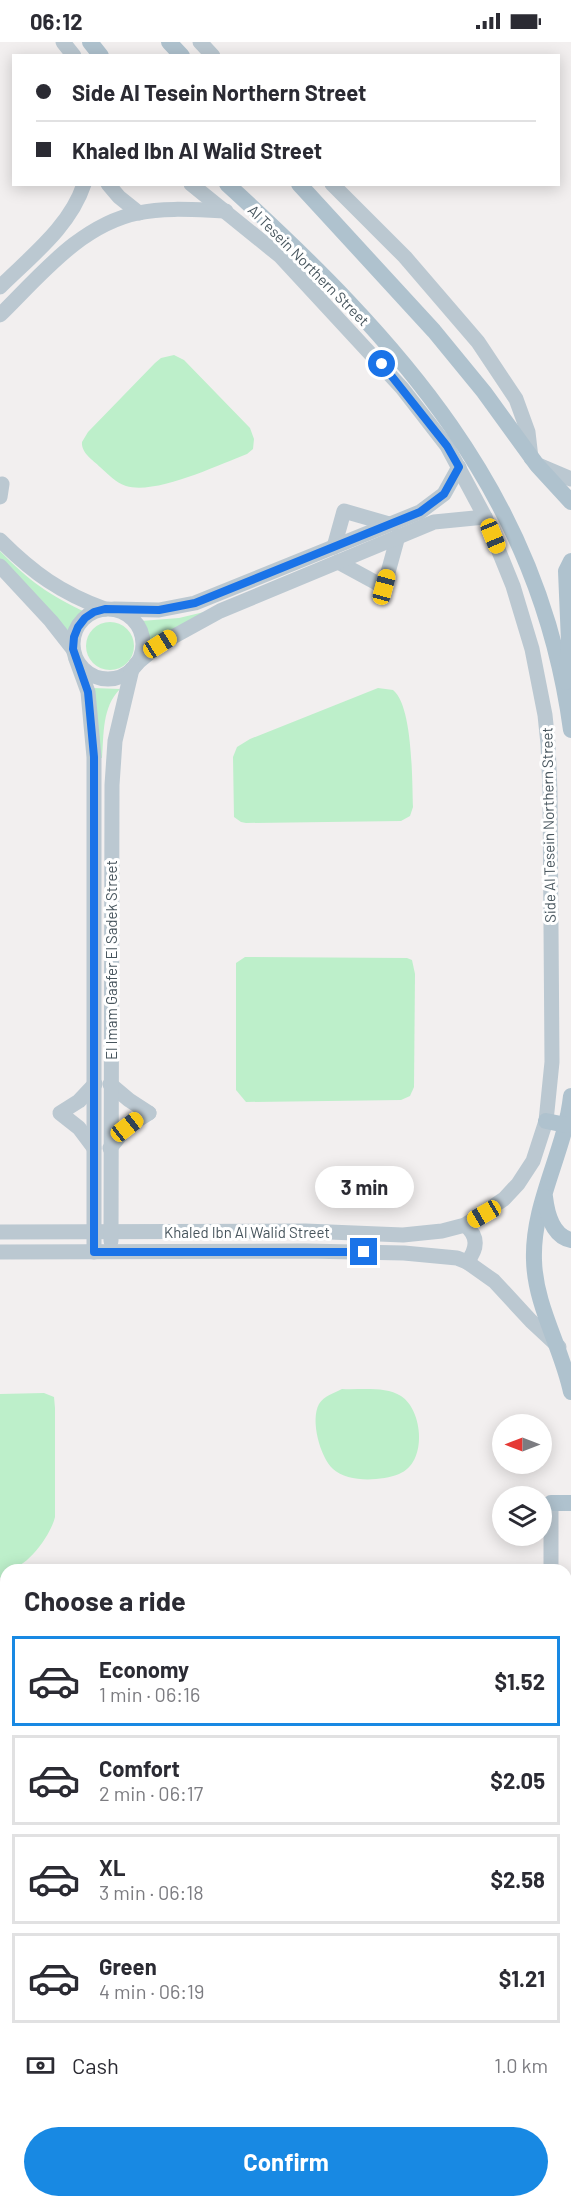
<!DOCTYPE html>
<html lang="en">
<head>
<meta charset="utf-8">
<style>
  :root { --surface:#fff; --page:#f7f7f7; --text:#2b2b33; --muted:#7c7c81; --line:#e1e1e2; --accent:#1889e3 }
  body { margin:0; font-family:Barlow,sans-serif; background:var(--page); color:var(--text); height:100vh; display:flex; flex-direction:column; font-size:22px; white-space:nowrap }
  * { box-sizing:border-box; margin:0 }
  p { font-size:20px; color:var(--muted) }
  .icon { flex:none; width:33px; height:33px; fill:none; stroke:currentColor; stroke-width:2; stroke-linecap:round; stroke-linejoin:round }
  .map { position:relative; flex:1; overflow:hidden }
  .sheet { position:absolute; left:0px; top:1522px; width:572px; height:644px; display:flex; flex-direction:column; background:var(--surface); border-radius:18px 18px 0 0; box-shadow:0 3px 15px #0003 }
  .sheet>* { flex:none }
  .banner { position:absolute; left:12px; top:12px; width:548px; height:132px; border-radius:0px; box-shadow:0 3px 15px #0003; display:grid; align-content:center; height:132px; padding:0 24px; background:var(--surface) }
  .needle { width:39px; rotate:270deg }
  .controls { position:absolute; left:492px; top:1372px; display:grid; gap:12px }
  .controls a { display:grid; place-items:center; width:60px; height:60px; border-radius:50%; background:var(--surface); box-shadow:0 3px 15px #0003; font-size:30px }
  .end { position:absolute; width:27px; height:27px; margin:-14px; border:8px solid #1a73e8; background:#fff; box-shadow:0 0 0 3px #fff }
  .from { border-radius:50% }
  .bubble { position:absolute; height:42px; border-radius:21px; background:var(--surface); box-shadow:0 3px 15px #0003; font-size:20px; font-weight:700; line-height:42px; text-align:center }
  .car { position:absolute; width:18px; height:36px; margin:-18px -9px; border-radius:8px; box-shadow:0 0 4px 2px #0007; background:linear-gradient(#f5c518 24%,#345 0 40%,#f5c518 0 76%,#345 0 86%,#f5c518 0) }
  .banner b { display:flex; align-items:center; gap:21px; height:57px; font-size:22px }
  .banner b+b { border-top:2px solid var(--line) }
  .banner i { width:15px; height:15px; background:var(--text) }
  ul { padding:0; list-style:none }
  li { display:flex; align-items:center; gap:18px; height:90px; margin:0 12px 9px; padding:0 12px; border:3px solid var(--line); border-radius:0px }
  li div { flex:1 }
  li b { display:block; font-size:22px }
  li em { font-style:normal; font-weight:700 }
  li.current { border-color:var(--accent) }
  li>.icon { width:54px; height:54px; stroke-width:1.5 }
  h2 { padding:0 24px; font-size:27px; line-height:72px }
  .pay { display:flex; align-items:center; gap:15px; height:66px; padding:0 24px; font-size:22px }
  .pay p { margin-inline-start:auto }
  .cta { display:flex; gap:12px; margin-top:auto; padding:12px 24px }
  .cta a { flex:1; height:69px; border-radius:36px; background:var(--accent); color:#fff; font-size:24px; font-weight:700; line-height:69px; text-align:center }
  .status { display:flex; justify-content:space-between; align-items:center; height:42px; padding:0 30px; background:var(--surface); direction:ltr }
  .status svg { height:16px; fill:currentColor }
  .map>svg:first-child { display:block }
  .green { fill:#bdefca }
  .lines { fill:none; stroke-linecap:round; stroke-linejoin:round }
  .secondary { stroke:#bbc8d1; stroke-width:15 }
  .primary { stroke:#afc2ce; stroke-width:16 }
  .route { stroke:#1a73e8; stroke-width:8 }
  .labels { text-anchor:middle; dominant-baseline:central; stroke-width:6; stroke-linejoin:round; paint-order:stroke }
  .street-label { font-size:15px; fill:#47555d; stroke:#fff }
</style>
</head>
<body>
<div class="status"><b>06:12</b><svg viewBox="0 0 49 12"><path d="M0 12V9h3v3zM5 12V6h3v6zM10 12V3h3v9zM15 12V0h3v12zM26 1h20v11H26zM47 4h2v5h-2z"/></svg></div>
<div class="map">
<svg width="571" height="2165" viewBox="0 0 571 2165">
  <rect width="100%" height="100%" fill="#f2efef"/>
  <g class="green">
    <path d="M174 313 184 318 250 386 254 397 253 407 247 412C218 423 156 453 126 444 116 441 108 432 100 425 93 418 81 411 82 400L88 390 155 321 161 316Z"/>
    <path d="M0 509C30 540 48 552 87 571L68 592 0 517Z"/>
    <polygon points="204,570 148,606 144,585 141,579 179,576"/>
    <circle cx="110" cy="604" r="24"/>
    <path d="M93 646 120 647C102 665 104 692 102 716H98Z"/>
    <path d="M378 646 393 648C413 664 412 739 413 765L410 774 401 779 246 781 241 780 234 775 233 715 237 705 250 697Z"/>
    <polygon points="245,915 407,916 412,918 415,932 414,1045 410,1054 401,1058 246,1060 236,1048 236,921"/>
    <path d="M342 1347C361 1348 385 1344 401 1354 423 1368 428 1421 399 1432 381 1439 348 1441 333 1427 320 1415 310 1378 319 1362 324 1354 334 1351 342 1347Z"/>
    <path d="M44 1351 54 1355 55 1366V1475C51 1493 26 1528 6 1528V1532L0 1536V1352Z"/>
    <rect x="130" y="2160" width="97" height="5"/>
  </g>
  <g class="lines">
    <g class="secondary">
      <polyline points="63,0 74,14"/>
      <polyline points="200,0 213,14"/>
      <polyline points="108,142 119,155 139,171"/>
      <polyline points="332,142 405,215 478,300 516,357 528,390 531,416"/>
      <path d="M0 245C30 215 70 185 84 142"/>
      <path d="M0 273C40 234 80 183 138 171 167 165 197 168 226 169"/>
      <polyline points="538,423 571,437"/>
      <polyline points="0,455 2,442"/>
      <path d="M0 498C33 531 61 551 105 567"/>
      <polyline points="334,505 344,469 389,482"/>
      <polyline points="338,520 384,545 398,494"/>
      <polyline points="0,524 51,579 73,607"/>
      <polyline points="114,567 159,568 195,561 420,470 444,452 459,425"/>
      <circle cx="108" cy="602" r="35"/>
      <polyline points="76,617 88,650 94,715 94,1210"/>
      <polyline points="136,622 160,602 220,569 434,480 485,475"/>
      <polyline points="110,1042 129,1058 149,1071"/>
      <polyline points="94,1106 79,1086 60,1071 79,1059 95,1042"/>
      <polyline points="110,1106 127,1085 149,1071"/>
      <path d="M465 1183C478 1194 478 1206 467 1220"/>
      <polyline points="0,1190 305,1189 403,1193 442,1189 465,1183 504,1157 518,1142 533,1119 546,1079 552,1020 550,749 548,702 545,673 532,607 513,544 485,475 447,404 402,346 280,214 191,142"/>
      <polyline points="111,1199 112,743 115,699 132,627"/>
      <polyline points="0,1210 305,1209 404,1211 457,1216 467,1220 494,1239 531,1279 559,1305"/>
      <polyline points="551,1461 551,1528"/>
      <polyline points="566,1883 571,1889"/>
      <polyline points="0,2032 6,2035"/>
      <polyline points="0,2085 6,2082"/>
      <polyline points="566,2137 571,2146"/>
    </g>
    <g class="primary">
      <polyline points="90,0 101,14"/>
      <polyline points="169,0 182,14"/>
      <path d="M227 142C398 298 539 450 571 688"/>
      <polyline points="299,142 434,289 484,350 537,423 571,460"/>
      <polyline points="566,640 569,600 566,529 571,519"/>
      <path d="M571 1054C565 1110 532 1161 534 1218 535 1264 562 1306 571 1350"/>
      <polyline points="546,1079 566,1083"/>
      <path d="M545 1155C547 1172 553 1194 571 1198"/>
      <polyline points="551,1461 571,1461"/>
      <polyline points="566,1948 571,1906"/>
      <polyline points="566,2065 571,2093"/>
    </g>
  </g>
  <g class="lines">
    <polyline class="route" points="364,1210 94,1210 94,715 88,650 73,607 74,595 78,585 85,576 94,570 105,567 159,568 195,561 420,470 444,452 459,425 447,404 382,322"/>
  </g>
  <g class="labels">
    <g class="street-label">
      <text transform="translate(309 223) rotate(45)">Al Tesein Northern Street</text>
      <text transform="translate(548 783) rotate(-91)">Side Al Tesein Northern Street</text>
      <text transform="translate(111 918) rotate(-90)">El Imam Gaafer El Sadek Street</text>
      <text x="247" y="1190">Khaled Ibn Al Walid Street</text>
    </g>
  </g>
</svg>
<div class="controls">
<a><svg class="needle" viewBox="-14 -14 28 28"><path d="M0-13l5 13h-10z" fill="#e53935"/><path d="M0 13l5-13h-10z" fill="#7c7c81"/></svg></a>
<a><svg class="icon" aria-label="layers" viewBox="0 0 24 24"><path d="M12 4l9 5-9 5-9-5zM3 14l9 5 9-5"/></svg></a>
</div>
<i class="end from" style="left:382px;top:322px"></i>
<i class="end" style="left:364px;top:1210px"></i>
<div class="bubble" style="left:315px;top:1124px;width:99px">3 min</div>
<i class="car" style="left:493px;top:494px;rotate:158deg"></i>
<i class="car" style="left:384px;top:545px;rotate:15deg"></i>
<i class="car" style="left:160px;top:602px;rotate:58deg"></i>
<i class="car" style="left:127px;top:1085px;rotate:52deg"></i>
<i class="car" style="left:484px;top:1172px;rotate:240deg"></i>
<div class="banner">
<b><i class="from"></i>Side Al Tesein Northern Street</b>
<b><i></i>Khaled Ibn Al Walid Street</b>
</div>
<section class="sheet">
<h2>Choose a ride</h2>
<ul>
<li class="current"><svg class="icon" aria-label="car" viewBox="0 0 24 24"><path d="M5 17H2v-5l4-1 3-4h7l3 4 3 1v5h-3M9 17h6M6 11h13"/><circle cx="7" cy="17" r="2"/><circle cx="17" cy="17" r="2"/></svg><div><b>Economy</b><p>1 min · 06:16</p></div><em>$1.52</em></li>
<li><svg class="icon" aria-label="car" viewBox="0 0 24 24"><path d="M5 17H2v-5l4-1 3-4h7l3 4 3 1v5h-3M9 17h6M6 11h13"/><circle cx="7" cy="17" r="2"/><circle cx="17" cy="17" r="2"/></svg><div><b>Comfort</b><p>2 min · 06:17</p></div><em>$2.05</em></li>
<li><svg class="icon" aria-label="car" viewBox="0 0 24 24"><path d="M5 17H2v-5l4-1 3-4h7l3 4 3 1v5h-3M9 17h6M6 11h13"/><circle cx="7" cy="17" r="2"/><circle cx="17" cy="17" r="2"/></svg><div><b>XL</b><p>3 min · 06:18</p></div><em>$2.58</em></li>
<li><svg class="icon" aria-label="car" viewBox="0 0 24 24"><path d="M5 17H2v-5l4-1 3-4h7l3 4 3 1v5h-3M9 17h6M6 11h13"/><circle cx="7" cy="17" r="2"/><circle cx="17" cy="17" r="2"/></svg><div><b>Green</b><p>4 min · 06:19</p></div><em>$1.21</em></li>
</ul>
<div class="pay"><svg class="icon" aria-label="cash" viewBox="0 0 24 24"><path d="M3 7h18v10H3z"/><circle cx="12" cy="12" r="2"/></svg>Cash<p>1.0 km</p></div>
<div class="cta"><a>Confirm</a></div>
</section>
</div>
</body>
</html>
